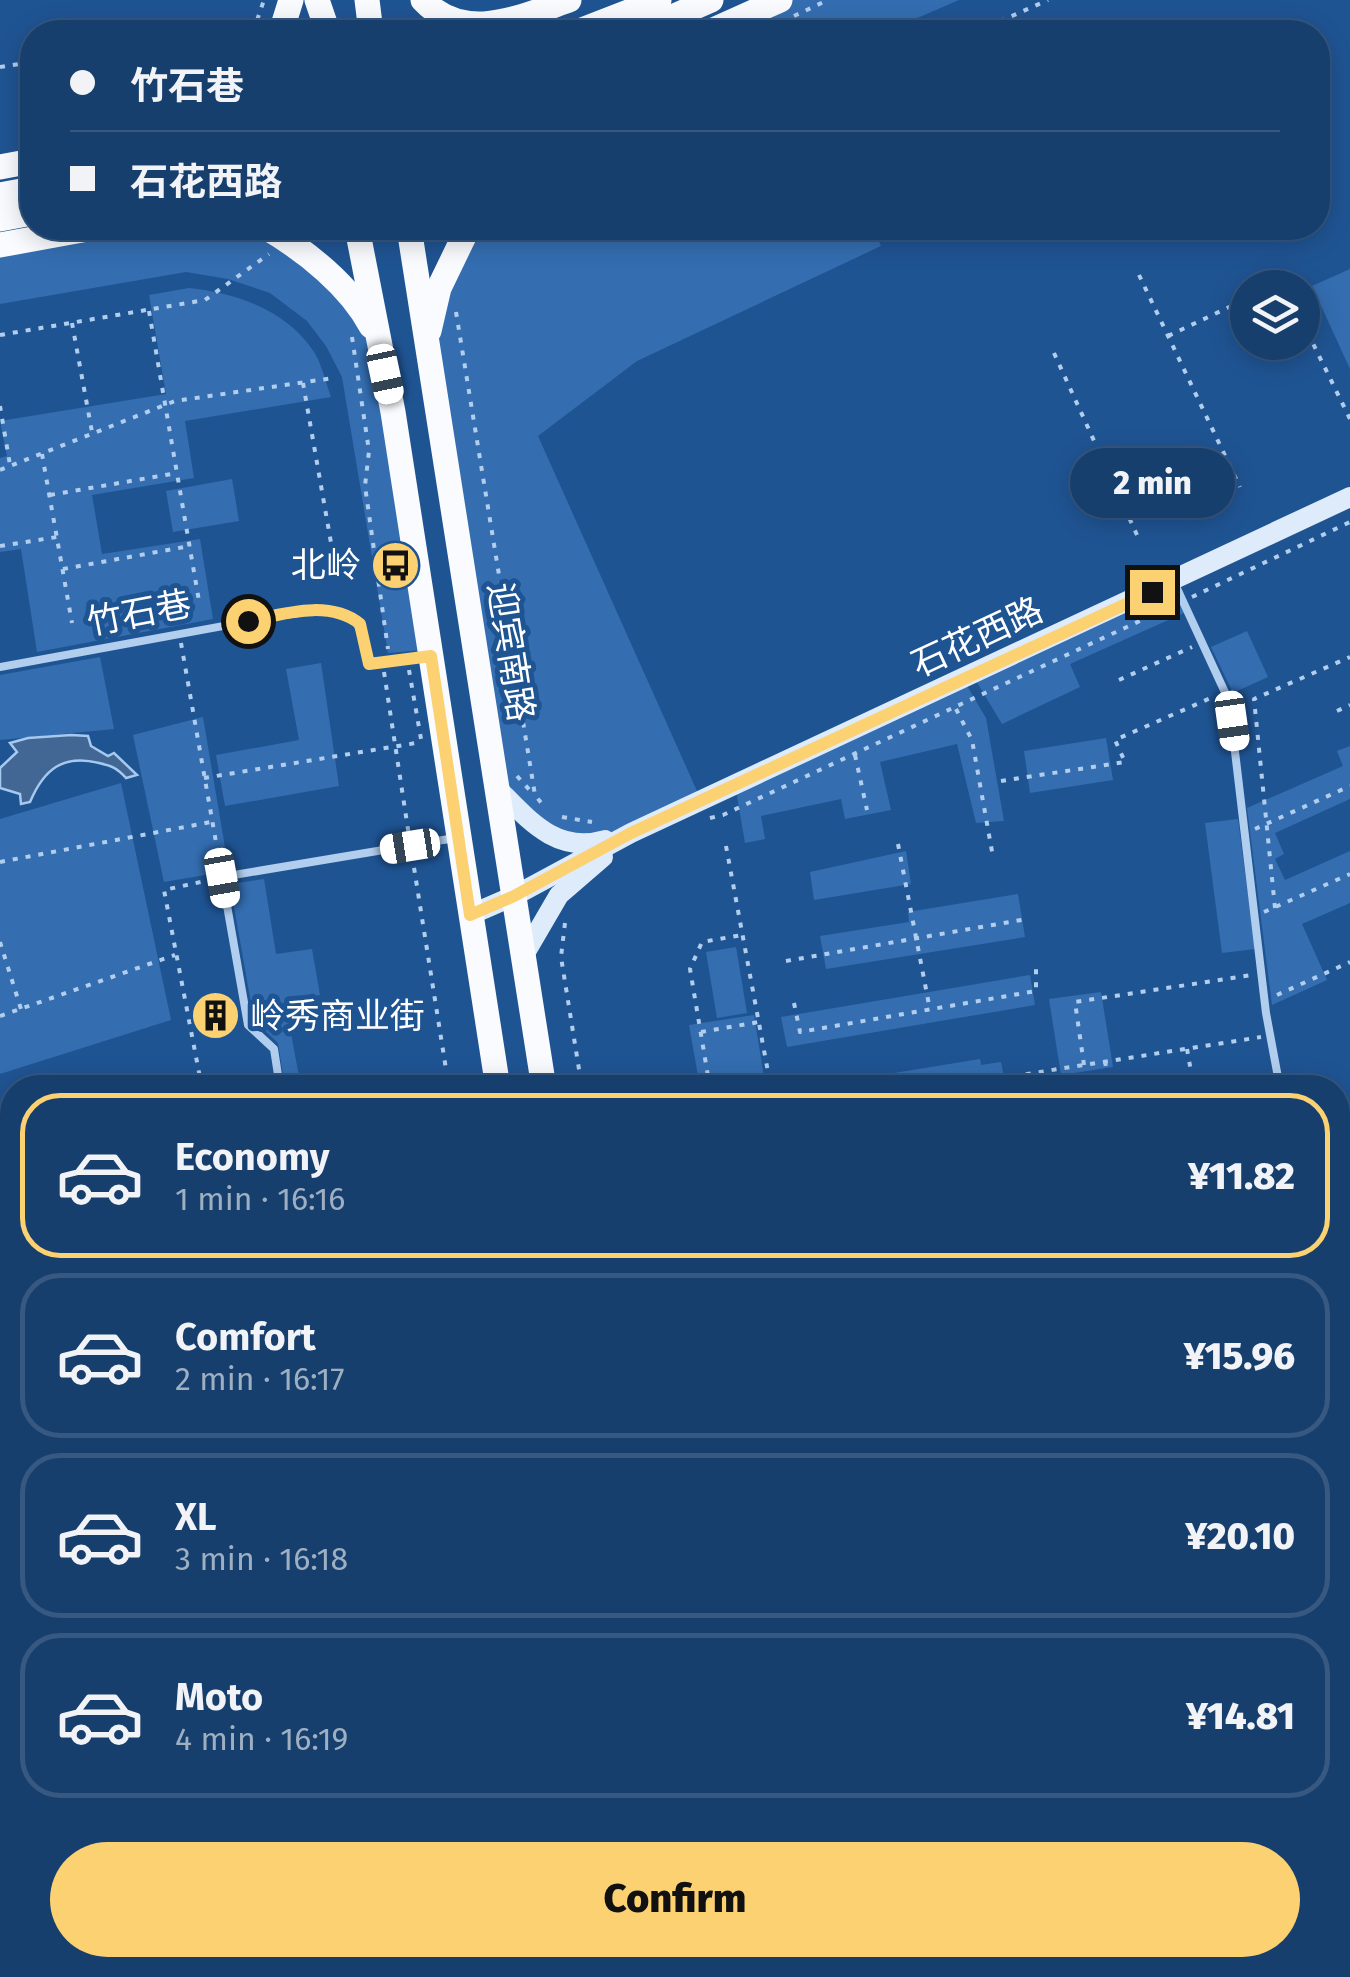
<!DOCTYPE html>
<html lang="en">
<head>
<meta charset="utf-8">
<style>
  :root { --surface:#173f6e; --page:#204673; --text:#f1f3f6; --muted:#9eafc2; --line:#365881; --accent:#fbd172 }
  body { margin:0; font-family:"Fira Sans","Noto Sans SC",sans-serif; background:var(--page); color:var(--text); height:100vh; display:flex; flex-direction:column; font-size:38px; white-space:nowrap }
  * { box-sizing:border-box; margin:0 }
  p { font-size:32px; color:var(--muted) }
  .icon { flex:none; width:55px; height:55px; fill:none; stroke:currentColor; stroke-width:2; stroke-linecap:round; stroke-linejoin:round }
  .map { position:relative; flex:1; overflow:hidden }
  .sheet { position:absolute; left:0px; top:1075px; width:1350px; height:902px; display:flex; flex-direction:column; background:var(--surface); border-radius:40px 40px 0 0; box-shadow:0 5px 25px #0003,0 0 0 2px var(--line) }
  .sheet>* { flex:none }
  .banner { position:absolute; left:20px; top:20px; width:1310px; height:220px; border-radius:40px; box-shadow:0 5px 25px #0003,0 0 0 2px var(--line); display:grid; align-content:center; height:220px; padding:0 50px; background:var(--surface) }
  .tools { position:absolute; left:1230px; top:270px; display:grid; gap:20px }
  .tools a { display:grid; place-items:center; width:90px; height:90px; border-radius:50%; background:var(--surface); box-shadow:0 5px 25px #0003,0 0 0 2px var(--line); font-size:50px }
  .end { position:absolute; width:45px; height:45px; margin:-22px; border:12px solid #fbd172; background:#111; box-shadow:0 0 0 5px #111 }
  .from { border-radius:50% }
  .bubble { position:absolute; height:70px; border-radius:35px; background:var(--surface); box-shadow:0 5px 25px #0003,0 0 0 2px var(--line); font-size:32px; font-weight:800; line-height:70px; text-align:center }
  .car { position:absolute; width:30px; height:60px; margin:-30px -15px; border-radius:12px; box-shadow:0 0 8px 2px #0007; background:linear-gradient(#fff 24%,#345 0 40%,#fff 0 76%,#345 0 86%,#fff 0) }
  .banner b { display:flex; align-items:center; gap:35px; height:95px; font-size:38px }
  .banner b+b { border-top:2px solid var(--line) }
  .banner i { width:25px; height:25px; background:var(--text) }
  ul { padding:18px 0 0; list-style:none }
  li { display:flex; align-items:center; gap:30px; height:165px; margin:0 20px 15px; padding:0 30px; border:5px solid var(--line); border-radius:40px }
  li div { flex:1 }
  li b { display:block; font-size:38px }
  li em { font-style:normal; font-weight:800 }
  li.current { border-color:var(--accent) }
  li>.icon { width:90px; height:90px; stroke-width:1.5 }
  .button { display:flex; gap:20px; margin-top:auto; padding:20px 50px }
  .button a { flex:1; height:115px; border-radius:60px; background:var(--accent); color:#111; font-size:40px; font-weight:800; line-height:115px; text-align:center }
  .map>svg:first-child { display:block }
  .green { fill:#346eb1 }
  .water { fill:#426794; stroke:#a5c9ef; stroke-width:2.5 }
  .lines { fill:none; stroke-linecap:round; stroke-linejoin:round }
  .path { stroke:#b2ceee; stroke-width:4; stroke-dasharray:5 8; stroke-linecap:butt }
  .service { stroke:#b2ceee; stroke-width:8 }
  .minor { stroke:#b2ceee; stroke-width:10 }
  .secondary { stroke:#deebfa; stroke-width:20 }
  .primary { stroke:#f9fbff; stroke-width:25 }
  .route { stroke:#fbd172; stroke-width:12 }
  .labels { text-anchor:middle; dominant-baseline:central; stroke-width:10; stroke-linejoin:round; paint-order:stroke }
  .poi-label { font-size:35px; fill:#fff; stroke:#1f5493; text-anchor:end }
  .street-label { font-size:35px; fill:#fff; stroke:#1f5493 }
</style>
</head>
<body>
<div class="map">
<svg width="1350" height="1977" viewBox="0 0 1350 1977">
  <rect width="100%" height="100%" fill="#1f5493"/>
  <g class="green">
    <polygon points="781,0 959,0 885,32 711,32"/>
    <polygon points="125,228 245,228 259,232 328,284 372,340 423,650 388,653 342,377 326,346 307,321 270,293 228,279 186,272 0,304 0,252"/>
    <polygon points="469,228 873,228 881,246 637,361 538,436 701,800 587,844 543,833 499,788 433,315"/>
    <polygon points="1350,269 1350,369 1312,286"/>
    <path d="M189 288C236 293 287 310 314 352 322 365 326 383 331 397L185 421 194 478 92 495 102 554 200 539 213 619 37 652 21 549 0 552V458L7 456 0 421 166 394 149 295Z"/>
    <polygon points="232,479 239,521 173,532 166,491"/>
    <polygon points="1172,587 1184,613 1070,664 1080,687 1002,724 975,679"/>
    <polygon points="1247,631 1268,677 1233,693 1211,647"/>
    <polygon points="100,657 114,729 0,740 0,675"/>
    <polygon points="321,663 339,786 225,806 216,755 299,740 286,669"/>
    <polygon points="966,684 986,718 1004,821 976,823 957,744 880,762 891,810 845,819 841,799 761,816 765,839 745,843 736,790"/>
    <polygon points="203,717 229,871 164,882 133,735"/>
    <polygon points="1106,738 1113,780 1030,793 1024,751"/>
    <polygon points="1350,746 1350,799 1275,833 1284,854 1275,859 1285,880 1350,851 1350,903 1302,924 1327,980 1272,1005 1247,808 1343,766 1337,751"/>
    <polygon points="121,783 171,1020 0,1074 0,819"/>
    <polygon points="1238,819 1255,949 1222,953 1205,823"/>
    <polygon points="906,851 911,884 814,900 810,872"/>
    <polygon points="264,879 276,954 312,949 320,995 285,1001 300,1082 334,1078 335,1087 285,1087 278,1043 254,1020 230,884"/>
    <polygon points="1018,894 1025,937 826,969 820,936 909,922 908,912"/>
    <polygon points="736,947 747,1013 717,1018 706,952"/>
    <polygon points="1030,975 1035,1005 787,1047 781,1017"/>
    <polygon points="1101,992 1113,1067 1061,1075 1049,999"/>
    <polygon points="754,1015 765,1083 739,1087 700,1087 689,1025"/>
    <polygon points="980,1059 981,1065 1001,1062 1006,1087 808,1087"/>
    <polygon points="1350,1146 1350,1744 1338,1730 1338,1149"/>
    <polygon points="12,1335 12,1423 0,1427 0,1339"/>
    <polygon points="1338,1740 1350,1755 1350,1969 1338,1964"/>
    <polygon points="12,1953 12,1965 156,1967 130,1977 0,1977 0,1958"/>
  </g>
  <g class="water">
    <path d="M71 735 88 736 91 746 108 756 114 753 137 775 126 778C117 768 112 766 99 763 63 754 44 769 30 802L21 804 20 794 0 788V768L17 752 10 743 28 738Z"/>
    <polygon points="12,1164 12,1246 0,1250 0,1168"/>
  </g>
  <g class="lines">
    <g class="path">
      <polyline points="794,16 828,0"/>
      <polyline points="206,32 217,32"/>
      <polyline points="253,32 264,0"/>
      <polyline points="976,32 1048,0"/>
      <polyline points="0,67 32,62"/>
      <polyline points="215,228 248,235"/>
      <polyline points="901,228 907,239 933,228"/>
      <polyline points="108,240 164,229 201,228"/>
      <polyline points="1139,275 1240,487"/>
      <polyline points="149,311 199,601"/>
      <polyline points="456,312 535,795 542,804"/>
      <polyline points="1302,321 1350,419"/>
      <polyline points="72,323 92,432"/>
      <polyline points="0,335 205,300 269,254"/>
      <polyline points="1168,336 1242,301"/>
      <polyline points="352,337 369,451 365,486 388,649"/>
      <polyline points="1054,353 1137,535"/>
      <polyline points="303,383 337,577"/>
      <polyline points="0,406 10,465"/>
      <polyline points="42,454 72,623"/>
      <polyline points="0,470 175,401 333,378"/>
      <polyline points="50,495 177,473"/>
      <polyline points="0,546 57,537"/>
      <polyline points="63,569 190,546"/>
      <polyline points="1192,597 1350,522"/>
      <polyline points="181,643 220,865"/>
      <polyline points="409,670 421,739"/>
      <polyline points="384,672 409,836"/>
      <polyline points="1119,680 1192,647"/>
      <polyline points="956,709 972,740 993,857"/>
      <polyline points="1337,711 1350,705"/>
      <polyline points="855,755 867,810"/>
      <polyline points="517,776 534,795"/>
      <polyline points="204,778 422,742"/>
      <polyline points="1001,781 1125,762 1115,740 1213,697"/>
      <polyline points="562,817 592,822"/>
      <polyline points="710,818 723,815 1174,605"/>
      <polyline points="1255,829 1350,786"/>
      <polyline points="898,844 930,1010"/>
      <polyline points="726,846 771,1088"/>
      <polyline points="412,855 449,1088"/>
      <polyline points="0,862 211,822"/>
      <polyline points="1275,908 1254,699 1350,657"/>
      <polyline points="1264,912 1350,874"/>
      <polyline points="565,923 561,957 582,1088"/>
      <polyline points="0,942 21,1009"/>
      <polyline points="786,961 1027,919"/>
      <polyline points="1277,995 1350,962"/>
      <polyline points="794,1003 800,1032 1036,991 1036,964"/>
      <polyline points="0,1016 175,955"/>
      <polyline points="701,1032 759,1022"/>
      <polyline points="1187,1049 1194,1088"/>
      <polyline points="1105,1061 1109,1088"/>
      <polyline points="1084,1065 1075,1002 1252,975"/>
      <polyline points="202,1088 164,890 210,880"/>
      <polyline points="710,1088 690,969 702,942 742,935"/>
      <polyline points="1029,1088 1027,1074 1261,1037"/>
      <polyline points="0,1109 12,1145"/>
      <polyline points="0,1155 12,1151"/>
      <polyline points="0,1263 12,1259"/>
      <polyline points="0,1380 12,1376"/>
      <polyline points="1338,1430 1350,1438"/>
      <polyline points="0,1521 12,1516"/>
      <polyline points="0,1583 12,1615"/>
      <polyline points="0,1623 12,1618"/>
      <polyline points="0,1709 12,1740"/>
      <polyline points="1338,1766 1350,1778"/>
      <polyline points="0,1818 12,1813"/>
      <polyline points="1338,1904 1350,1895"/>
      <polyline points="0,1910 12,1905"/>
      <polyline points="0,1935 12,1931"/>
      <polyline points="1338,1940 1350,1945"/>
      <polyline points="300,1965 312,1977"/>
      <polyline points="451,1965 453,1977"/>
      <polyline points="559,1965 561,1977"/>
      <polyline points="608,1965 610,1977"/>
      <polyline points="725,1965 727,1977"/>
      <polyline points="835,1965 837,1977"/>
      <polyline points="946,1965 948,1977"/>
      <polyline points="1015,1965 1017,1977"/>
      <polyline points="1016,1973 1067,1965"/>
      <polyline points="38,1977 70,1965"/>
      <polyline points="855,1977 922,1965"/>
    </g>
    <g class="service">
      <polyline points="1174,582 1229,701 1266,1013 1280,1088"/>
      <path d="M0 667 283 615C339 608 360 600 369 665L429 656"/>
      <polyline points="280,1088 274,1049 248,1025 222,877 455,838"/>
      <polyline points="1338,1147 1350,1144"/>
      <polyline points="1087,1965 1089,1977"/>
    </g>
    <g class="minor">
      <polyline points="0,1954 12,1949"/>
      <polyline points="122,1965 125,1977"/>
    </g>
    <g class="secondary">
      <path d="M498 789C529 820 556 854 605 840"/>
      <polyline points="470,915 514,896 631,833 1350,497"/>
      <polyline points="524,955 559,895 603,857"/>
    </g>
    <g class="primary">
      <polyline points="317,0 328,32"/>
      <polyline points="367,0 371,32"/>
      <path d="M423 0C464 44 521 17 569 0"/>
      <polyline points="281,32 291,0"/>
      <polyline points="577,32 659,0"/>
      <polyline points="638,32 711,0"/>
      <polyline points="709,32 780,0"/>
      <polyline points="0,167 32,161"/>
      <polyline points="0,195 32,189"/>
      <polyline points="0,219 32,213"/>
      <path d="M267 228C306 251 350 286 371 326"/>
      <polyline points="357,228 393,412 498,1088"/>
      <polyline points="409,228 544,1088"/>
      <polyline points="0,245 93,228"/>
      <polyline points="429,331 439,288 468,228"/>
      <polyline points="638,1965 640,1977"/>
      <polyline points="688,1965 690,1977"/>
    </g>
  </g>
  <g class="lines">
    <path class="route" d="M248 621C283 614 329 599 360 624L369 664 431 656 470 915 514 896 631 833 1152 592"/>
  </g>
  <defs>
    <symbol id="bus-disc" viewBox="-11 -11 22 22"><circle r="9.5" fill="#fbd172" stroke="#1f5493"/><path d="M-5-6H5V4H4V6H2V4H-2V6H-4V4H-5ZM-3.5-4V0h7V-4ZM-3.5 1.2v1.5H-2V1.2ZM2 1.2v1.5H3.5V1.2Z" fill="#111"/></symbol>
    <symbol id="building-disc" viewBox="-11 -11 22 22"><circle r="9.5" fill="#fbd172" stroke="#1f5493"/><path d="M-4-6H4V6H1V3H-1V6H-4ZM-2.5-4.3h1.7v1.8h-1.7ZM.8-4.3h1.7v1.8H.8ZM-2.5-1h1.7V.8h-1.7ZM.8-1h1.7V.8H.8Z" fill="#111"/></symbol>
  </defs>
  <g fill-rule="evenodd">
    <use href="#bus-disc" x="368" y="538" width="55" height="55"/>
    <use href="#building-disc" x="188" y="988" width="55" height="55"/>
  </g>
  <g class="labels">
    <g class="poi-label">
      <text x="361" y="565">北岭</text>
      <text x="250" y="1016" text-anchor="start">岭秀商业街</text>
    </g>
    <g class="street-label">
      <text transform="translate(139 613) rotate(-11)">竹石巷</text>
      <text transform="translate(977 637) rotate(-25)">石花西路</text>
      <text transform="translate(511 652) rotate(81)">迎宾南路</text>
    </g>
  </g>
</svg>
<div class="tools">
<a><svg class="icon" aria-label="layers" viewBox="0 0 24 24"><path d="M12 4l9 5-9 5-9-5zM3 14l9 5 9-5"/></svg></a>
</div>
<i class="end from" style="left:248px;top:621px"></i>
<i class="end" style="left:1152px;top:592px"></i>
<div class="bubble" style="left:1070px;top:448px;width:165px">2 min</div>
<i class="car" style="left:385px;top:374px;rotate:168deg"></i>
<i class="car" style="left:1232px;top:721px;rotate:172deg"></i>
<i class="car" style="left:410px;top:846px;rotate:261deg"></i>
<i class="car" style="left:222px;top:878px;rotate:170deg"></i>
<div class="banner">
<b><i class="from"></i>竹石巷</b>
<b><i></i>石花西路</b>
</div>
<section class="sheet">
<ul>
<li class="current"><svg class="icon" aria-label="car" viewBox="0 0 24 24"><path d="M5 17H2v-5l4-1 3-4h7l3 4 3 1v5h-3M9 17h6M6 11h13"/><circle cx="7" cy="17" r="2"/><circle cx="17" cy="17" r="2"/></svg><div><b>Economy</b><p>1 min · 16:16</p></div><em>¥11.82</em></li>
<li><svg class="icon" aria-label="car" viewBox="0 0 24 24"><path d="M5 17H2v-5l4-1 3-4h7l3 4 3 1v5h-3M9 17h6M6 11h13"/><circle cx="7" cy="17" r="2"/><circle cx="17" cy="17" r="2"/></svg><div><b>Comfort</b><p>2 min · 16:17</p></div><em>¥15.96</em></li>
<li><svg class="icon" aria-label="car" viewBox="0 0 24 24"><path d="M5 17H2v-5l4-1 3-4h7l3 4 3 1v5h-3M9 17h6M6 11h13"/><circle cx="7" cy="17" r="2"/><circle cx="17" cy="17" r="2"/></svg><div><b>XL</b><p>3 min · 16:18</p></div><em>¥20.10</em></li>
<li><svg class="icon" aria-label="car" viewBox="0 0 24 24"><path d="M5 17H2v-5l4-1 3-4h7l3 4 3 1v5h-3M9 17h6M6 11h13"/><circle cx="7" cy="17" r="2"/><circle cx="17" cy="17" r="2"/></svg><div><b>Moto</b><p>4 min · 16:19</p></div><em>¥14.81</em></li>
</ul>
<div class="button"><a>Confirm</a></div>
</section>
</div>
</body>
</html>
